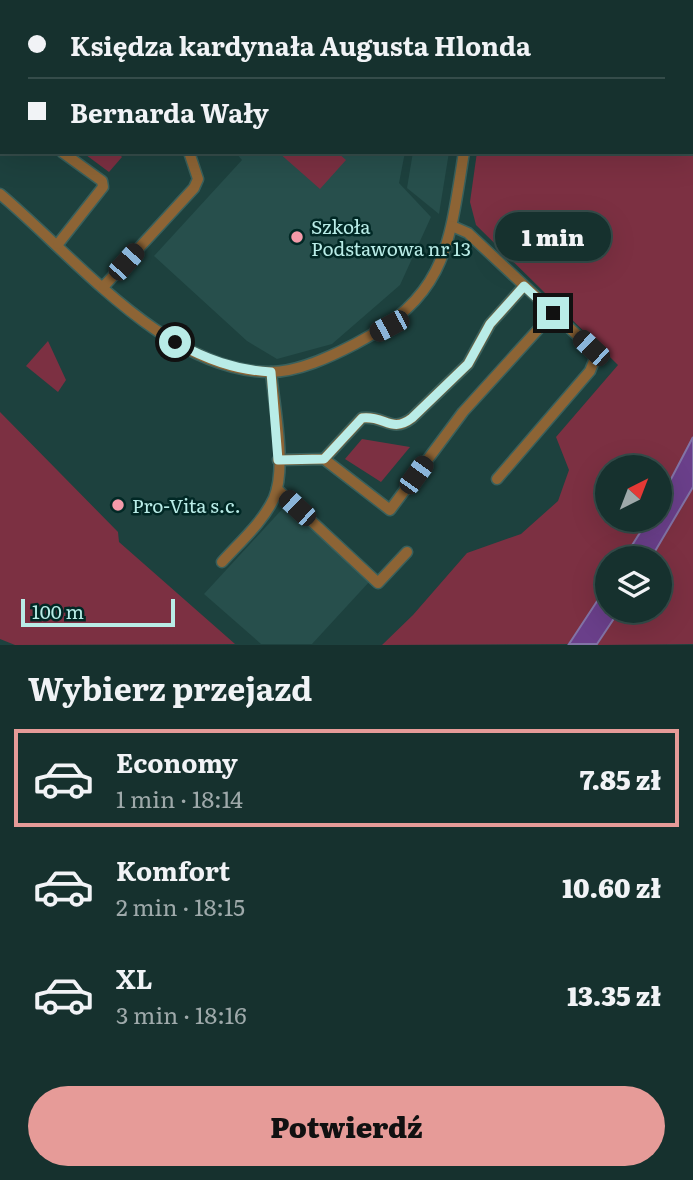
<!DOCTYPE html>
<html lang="pl">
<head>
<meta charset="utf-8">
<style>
  :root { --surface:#16312e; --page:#1f3936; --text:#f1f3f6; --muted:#9ea9aa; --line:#354c4a; --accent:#e69b98 }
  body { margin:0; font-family:Literata,serif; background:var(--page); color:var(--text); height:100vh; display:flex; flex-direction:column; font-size:26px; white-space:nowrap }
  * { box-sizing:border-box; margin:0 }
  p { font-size:23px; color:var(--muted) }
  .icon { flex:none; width:38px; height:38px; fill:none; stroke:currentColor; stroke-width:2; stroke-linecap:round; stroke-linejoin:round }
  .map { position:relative; height:645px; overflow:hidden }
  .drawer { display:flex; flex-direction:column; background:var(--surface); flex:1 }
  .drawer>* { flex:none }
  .top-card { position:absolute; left:0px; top:0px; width:693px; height:154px; box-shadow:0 7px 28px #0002,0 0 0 2px var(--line); display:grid; align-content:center; height:154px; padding:0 28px; background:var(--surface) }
  .needle { width:46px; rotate:42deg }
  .fabs { position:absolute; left:595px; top:455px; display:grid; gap:14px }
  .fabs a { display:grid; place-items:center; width:77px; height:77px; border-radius:50%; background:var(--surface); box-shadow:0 7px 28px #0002,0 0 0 2px var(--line); font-size:35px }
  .scale { position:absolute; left:21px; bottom:18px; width:154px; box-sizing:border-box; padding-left:7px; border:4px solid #b9ece7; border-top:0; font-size:19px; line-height:24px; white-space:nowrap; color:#b9ece7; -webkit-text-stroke:5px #012825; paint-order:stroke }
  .end { position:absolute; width:32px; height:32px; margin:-16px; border:9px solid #b9ece7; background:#111; box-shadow:0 0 0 4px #111 }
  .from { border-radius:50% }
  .bubble { position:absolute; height:49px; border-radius:24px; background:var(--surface); box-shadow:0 7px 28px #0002,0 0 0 2px var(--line); font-size:23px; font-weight:800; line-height:49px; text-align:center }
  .car { position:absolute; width:21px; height:42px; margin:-21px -10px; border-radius:9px; box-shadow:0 0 5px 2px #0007; background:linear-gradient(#222 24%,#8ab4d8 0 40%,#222 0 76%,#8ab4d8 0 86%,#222 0) }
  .top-card b { display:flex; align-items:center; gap:24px; height:66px; font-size:26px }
  .top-card b+b { border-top:2px solid var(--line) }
  .top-card i { width:18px; height:18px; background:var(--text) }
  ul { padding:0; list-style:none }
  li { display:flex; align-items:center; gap:21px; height:98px; margin:0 14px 10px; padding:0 14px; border:4px solid transparent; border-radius:0px }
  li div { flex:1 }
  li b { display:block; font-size:26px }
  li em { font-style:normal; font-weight:800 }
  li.active { border-color:var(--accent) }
  li>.icon { width:63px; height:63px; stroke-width:1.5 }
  h2 { padding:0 28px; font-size:32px; line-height:84px }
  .action { display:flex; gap:14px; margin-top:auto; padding:14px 28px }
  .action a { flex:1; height:80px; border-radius:42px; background:var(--accent); color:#111; font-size:28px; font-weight:800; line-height:80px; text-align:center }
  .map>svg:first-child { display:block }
  .built { fill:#274f4c }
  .green { fill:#7c3042 }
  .water { fill:#6a3f8a; stroke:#8273a6; stroke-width:2 }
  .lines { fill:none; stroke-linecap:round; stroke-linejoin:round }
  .minor-casing { stroke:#39605c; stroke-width:13 }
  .minor { stroke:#8d6435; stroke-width:10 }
  .route { stroke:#b9ece7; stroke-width:9 }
  .poi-dot { fill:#f39aa9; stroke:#012825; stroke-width:2.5 }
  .labels { text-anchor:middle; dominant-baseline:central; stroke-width:5; stroke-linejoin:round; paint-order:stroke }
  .poi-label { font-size:19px; fill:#b9ece7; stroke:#012825; text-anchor:start }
</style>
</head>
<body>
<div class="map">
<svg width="693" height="645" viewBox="0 0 693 645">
  <rect width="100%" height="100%" fill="#1d413e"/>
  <g class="built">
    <polygon points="235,152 405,152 399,183 431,217 400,285 332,344 277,359 247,341 154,256 242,160"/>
    <polygon points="413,152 449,152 439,214 407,188"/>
    <polygon points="286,505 370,581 312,644 261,644 204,594"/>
  </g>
  <g class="green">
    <polygon points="491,0 693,0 693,437 660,500 660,467 607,467 607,520 648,520 624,558 607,558 607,586 570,644 382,645 413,615 467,553 521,534 558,501 569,470 556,437 618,365 476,225 470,202 477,152 691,152 691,2"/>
    <polygon points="82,152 117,152 122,157 109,172"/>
    <polygon points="278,152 337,152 346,160 320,189"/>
    <polygon points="48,341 66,380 58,392 26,366"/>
    <polygon points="0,412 118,532 119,542 235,644 15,645 0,639"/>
    <polygon points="362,439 410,447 381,482 345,459"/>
    <polygon points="693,487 693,644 597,645 619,611 660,611 660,558 651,558"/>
  </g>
  <g class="water">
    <polygon points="693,437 693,487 651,558 624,558 648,520 660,520 660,500"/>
    <polygon points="607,586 607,611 619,611 597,644 569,644"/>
  </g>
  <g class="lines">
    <defs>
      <g id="minor">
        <polyline points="483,0 483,2"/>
        <polyline points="25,2 26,0"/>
        <polyline points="75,2 77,0"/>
        <polyline points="84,2 84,0"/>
        <polyline points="211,2 212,0"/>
        <polyline points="0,67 2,62"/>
        <path d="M0 194C74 256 167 372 270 372 298 372 330 357 355 344 447 296 449 246 464 152"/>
        <polyline points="452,226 468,233 591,348 596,356 590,371 497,479"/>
        <polyline points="58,244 103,187 102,181 62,152"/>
        <polyline points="104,286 194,188 198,179 189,152"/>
        <path d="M324 459 362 418C385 415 391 434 412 418L468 364 490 324 524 286"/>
        <polyline points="278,460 324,459 390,510 463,412 553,313"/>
        <polyline points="277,489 378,583 407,552"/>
        <path d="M222 562C240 542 263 522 274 498 287 467 274 406 271 372"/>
      </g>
    </defs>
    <use href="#minor" class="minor-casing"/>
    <use href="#minor" class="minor"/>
  </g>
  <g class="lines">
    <path class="route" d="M175 342C206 359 235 370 271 372L278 460 324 459 362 418C385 415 391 434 412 418L468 364 490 324 524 286 553 313"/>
  </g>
  <g class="poi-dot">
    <circle cx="297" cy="237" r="7"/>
    <circle cx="118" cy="505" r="7"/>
  </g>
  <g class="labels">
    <g class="poi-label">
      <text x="311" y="226">Szkoła<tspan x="311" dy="22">Podstawowa nr 13</tspan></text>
      <text x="132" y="505">Pro-Vita s.c.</text>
    </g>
  </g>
</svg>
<div class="fabs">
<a><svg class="needle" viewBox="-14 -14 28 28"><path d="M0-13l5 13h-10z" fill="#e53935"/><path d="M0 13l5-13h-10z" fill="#9ea9aa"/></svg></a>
<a><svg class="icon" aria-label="layers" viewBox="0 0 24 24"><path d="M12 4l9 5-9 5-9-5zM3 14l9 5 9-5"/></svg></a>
</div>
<div class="scale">100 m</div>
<i class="end from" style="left:175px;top:342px"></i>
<i class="end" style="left:553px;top:313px"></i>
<div class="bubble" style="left:495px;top:212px;width:116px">1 min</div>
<i class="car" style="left:126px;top:262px;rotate:42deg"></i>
<i class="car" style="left:389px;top:326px;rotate:242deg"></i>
<i class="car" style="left:591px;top:348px;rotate:313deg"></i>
<i class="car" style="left:416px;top:475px;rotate:36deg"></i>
<i class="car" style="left:297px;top:508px;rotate:313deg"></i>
<div class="top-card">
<b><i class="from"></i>Księdza kardynała Augusta Hlonda</b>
<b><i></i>Bernarda Wały</b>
</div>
</div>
<section class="drawer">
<h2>Wybierz przejazd</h2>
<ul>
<li class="active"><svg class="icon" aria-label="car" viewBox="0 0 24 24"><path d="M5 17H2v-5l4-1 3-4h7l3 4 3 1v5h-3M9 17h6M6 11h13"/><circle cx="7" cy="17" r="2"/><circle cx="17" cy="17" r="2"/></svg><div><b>Economy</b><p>1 min · 18:14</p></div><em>7.85 zł</em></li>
<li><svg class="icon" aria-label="car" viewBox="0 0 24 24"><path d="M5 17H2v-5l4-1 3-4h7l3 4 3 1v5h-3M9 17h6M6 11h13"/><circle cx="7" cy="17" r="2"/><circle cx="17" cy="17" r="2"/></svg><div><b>Komfort</b><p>2 min · 18:15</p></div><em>10.60 zł</em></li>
<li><svg class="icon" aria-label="car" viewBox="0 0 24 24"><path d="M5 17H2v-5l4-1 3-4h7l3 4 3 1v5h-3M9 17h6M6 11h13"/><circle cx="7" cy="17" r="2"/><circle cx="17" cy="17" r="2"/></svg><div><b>XL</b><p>3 min · 18:16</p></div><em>13.35 zł</em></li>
</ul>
<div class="action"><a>Potwierdź</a></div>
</section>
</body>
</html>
